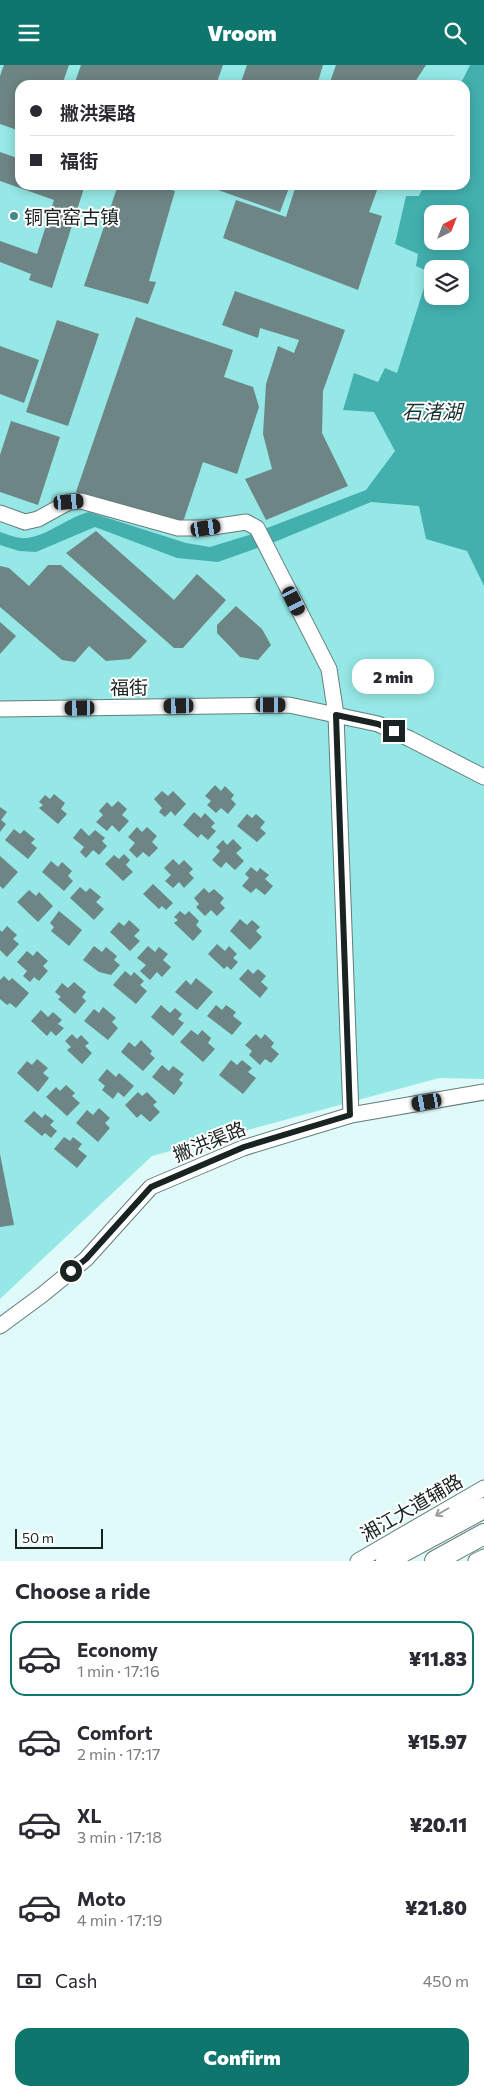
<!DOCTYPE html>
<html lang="en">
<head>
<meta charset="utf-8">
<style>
  :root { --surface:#fff; --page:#f2f2f3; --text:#2b2b33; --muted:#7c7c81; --line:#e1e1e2; --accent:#0f766e }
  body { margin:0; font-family:Commissioner,"Noto Sans SC",sans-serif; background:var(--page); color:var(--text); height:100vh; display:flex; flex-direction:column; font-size:19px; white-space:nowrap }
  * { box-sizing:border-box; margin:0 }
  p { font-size:16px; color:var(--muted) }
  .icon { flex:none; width:28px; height:28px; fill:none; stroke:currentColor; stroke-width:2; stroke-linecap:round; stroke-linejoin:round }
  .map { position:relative; height:1496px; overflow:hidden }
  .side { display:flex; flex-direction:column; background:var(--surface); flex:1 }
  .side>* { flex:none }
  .banner { position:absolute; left:15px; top:15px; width:455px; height:110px; border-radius:15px; box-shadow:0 2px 12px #0003; display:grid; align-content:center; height:110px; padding:0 15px; background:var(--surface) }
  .needle { width:32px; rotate:42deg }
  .fabs { position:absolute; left:424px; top:140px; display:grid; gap:10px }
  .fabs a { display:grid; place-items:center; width:45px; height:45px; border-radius:10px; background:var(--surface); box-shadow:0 2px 12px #0003; font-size:25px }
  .scale { position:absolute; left:15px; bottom:12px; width:88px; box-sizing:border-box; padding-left:5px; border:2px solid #192322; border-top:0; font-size:14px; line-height:18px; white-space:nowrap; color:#192322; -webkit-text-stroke:4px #fff; paint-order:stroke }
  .end { position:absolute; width:22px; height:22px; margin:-11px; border:6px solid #192322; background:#fff; box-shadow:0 0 0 2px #fff }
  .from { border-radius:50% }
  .bubble { position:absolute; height:35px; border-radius:15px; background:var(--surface); box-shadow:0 2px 12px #0003; font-size:16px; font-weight:800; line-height:35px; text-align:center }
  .car { position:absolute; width:15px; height:30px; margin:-15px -8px; border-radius:6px; box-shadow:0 0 4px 1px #0007; background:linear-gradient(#222 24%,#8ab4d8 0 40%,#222 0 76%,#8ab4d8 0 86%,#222 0) }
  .banner b { display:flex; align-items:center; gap:18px; height:48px; font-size:19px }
  .banner b+b { border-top:1px solid var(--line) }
  .banner i { width:12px; height:12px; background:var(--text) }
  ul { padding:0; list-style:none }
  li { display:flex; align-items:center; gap:15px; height:75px; margin:0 10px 8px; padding:0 5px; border:2px solid transparent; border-radius:15px }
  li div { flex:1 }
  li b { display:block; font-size:19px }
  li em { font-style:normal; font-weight:800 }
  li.on { border-color:var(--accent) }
  li>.icon { width:45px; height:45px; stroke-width:1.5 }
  h2 { padding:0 15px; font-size:22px; line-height:60px }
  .pay { display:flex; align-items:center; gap:12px; height:55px; padding:0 15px; font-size:19px }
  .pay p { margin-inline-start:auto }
  .primary-button { display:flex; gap:10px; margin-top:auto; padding:10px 15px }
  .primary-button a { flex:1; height:58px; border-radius:15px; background:var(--accent); color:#fff; font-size:20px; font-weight:800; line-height:58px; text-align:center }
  header { display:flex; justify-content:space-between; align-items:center; height:65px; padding:0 15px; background:var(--accent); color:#fff; font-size:22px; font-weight:800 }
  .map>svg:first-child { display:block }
  .green { fill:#95e8e6; fill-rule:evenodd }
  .water { fill:#43b0ae; fill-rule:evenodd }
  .building { fill:#6d8584 }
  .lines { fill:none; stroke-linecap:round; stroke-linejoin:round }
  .minor-casing { stroke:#647c7b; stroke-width:17 }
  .major-casing { stroke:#647c7b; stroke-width:22 }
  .minor { stroke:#fff; stroke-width:15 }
  .major { stroke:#fff; stroke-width:20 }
  .oneway { stroke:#989c9c }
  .route { stroke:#192322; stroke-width:6 }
  .poi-dot { fill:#438b8a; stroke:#fff; stroke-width:2 }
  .labels { text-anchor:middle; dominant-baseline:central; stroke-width:4; stroke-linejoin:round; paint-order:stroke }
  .poi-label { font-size:19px; fill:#192322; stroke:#fff; text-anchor:start }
  .street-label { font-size:19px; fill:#192322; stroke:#fff }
  .water-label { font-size:20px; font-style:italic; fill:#183130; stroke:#fff }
</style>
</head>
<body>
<header><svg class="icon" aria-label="menu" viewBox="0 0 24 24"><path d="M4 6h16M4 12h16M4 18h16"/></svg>Vroom<svg class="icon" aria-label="search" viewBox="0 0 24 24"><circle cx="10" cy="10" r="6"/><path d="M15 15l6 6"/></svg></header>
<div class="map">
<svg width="484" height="1496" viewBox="0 0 484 1496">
  <rect width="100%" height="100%" fill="#dffaf9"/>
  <path class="green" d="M0 0H484V1014L439 1013 152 1091 0 1234ZM20 20H465V120H20ZM432 149H460V176H432ZM432 204H460V231H432Z"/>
  <path class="water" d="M470 0H484V521L467 486 426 474 419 441 371 437 277 476 218 497 177 493 95 462 36 487 19 486 0 480V467C8 470 19 474 27 473 49 470 68 452 89 447L186 478 210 482 249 470 366 425 395 386 374 347 343 345 354 308 378 317 385 303 397 308 429 207 416 201 418 189 395 179 406 131H419L424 120H465V20H460ZM432 149H460V176H432ZM432 204H460V231H432Z"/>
  <g class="building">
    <polygon points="4,0 69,0 62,20 20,20 20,66 0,59 0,11"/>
    <polygon points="81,0 223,0 216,20 74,20"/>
    <polygon points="247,0 323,0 317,20 240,20"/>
    <polygon points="336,0 426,0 413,20 329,20"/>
    <polygon points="0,87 20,94 20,120 85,120 52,223 29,215 31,209 0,197 0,176 37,189 54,135 0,116"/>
    <polygon points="118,120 155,120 175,126 149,216 156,217 148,239 84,221"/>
    <polygon points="204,120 290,120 280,147"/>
    <polygon points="296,120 379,120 369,147 382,151 358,225 223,173 236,135 286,152"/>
    <polygon points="235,226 345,265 323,326 322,368 348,421 266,455 245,414 272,404 263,369 266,319 278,281 294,288 299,275 260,263 258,273 222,260"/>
    <polygon points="136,252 233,285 224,312 253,322 259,342 237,409 203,397 181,463 76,427"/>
    <polygon points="57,255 99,269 68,361 26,347"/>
    <polygon points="0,281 39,295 24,338 0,329"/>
    <polygon points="11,356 60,372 38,440 0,427 0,390"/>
    <polygon points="96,466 174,535 197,509 226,535 183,583 174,583 66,488"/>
    <polygon points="48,500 61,500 147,576 130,594 106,596 89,581 75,597 62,595 0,542 0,501 9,503 29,521"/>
    <polygon points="236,541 262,564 271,580 258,595 240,592 217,568 217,560"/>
    <polygon points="0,557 16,571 0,589"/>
    <polygon points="215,720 221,726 225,721 234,730 231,734 236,739 228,749 221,743 216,748 207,740 211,736 205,731"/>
    <polygon points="162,726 168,731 173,726 186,739 175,751 171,746 165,752 159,747 162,743 154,734"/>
    <polygon points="54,729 65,738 61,744 67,749 58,759 39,743 43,740 39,737 45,730 50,734"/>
    <polygon points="118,736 127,744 122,750 129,756 119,767 112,760 107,766 96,757 103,750 99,746 107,737 112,742"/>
    <polygon points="0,742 7,747 1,755 6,759 0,767"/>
    <polygon points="194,747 201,753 205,748 215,758 211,762 216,766 208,775 201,769 198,773 183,760"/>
    <polygon points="247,749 252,753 256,749 265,757 260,763 266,768 257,777 237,761"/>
    <polygon points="137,762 142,767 147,762 157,771 152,777 158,783 149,792 143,787 137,793 129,785 135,778 128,772"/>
    <polygon points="81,763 89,771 95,765 105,773 102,776 107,781 99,790 93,785 86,793 80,787 84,782 73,773"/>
    <polygon points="14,764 20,769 24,765 35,774 31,778 37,783 28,794 5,775"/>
    <polygon points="233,774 242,783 236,788 244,796 235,805 226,797 221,803 212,795 220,786 216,782 223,775 227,780"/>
    <polygon points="124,789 130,795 126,800 133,807 123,816 105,799 114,790 119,794"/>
    <polygon points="0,791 18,807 3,824 0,821"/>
    <polygon points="173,794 179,800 184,795 193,804 189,808 194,813 184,823 179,817 173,823 165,816 171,810 164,803"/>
    <polygon points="51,796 58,802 62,797 72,806 68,811 73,816 64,826 42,807"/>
    <polygon points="251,802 257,807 260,803 269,810 265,814 273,821 265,830 256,823 251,828 242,821 249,813 245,809"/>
    <polygon points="153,819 173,838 166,845 162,841 159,844 143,829"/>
    <polygon points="80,822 86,827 90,823 101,832 96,837 104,844 94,855 70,833"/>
    <polygon points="204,823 209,828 214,824 224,833 220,838 225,843 217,851 211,845 205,851 196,842 199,839 194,833"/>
    <polygon points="29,825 36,831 39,827 53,841 38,857 17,837"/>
    <polygon points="59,846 82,865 69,881 51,866 54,862 50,858"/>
    <polygon points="180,846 185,850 189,846 199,856 196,860 202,866 193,876 174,858 178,855 174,852"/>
    <polygon points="240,854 247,860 252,855 260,862 256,866 262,872 250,885 230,866"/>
    <polygon points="129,855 140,865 134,871 140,876 130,886 110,867 119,857 124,861"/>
    <polygon points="7,861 17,870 13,874 19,879 7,892 0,885 0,865 2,867"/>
    <polygon points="217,879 225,886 229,881 237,889 233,893 238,897 231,905 227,901 224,904 208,889"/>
    <polygon points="94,881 102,887 106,882 117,891 114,895 120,900 111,910 99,907 83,895"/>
    <polygon points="148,881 155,887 159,882 168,889 163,895 171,902 162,912 157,907 150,915 140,906 146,900 137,893"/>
    <polygon points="27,886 33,891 37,886 48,896 43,901 48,906 39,916 34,912 30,917 23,911 27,906 17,897"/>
    <polygon points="248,904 253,909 258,904 266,911 261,917 268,923 260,933 239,914"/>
    <polygon points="125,906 131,911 134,907 144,916 140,920 147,926 136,939 113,920"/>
    <polygon points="4,911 9,916 12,913 29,928 16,943 10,938 7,940 0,934 0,915"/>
    <polygon points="196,913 213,927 197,945 175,927 186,915 191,920"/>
    <polygon points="74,917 86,927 82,932 86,936 75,949 58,934 61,932 55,927 62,918 68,923"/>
    <polygon points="161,940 170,948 175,943 182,949 178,954 184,958 173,971 151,952"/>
    <polygon points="216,940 222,945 226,940 236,947 233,951 242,958 232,970 207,951"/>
    <polygon points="103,942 116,953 112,957 118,963 108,975 84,956 94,944 99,948"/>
    <polygon points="41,945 48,952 53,947 62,955 58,959 64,963 56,971 51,966 47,971 31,956"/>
    <polygon points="191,965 198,970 202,965 211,973 208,978 215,984 203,997 180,977"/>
    <polygon points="72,969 77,974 81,970 89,978 85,981 92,988 82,999 67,985 71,982 65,976"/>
    <polygon points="256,969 261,974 265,969 274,978 271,982 279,989 271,998 265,994 260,1000 249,990 252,986 245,980"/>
    <polygon points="141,975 152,986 150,989 155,993 143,1006 121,987 129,977 135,982"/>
    <polygon points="37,994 48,1003 43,1008 49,1013 38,1027 17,1008 27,996 32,1000"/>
    <polygon points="231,995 237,1000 242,995 252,1003 248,1007 256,1013 243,1029 219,1010"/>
    <polygon points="162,1000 169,1006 173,1001 184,1009 179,1015 183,1018 174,1030 152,1012"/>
    <polygon points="107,1004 116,1012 119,1008 134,1021 124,1032 118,1027 113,1034 102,1025 105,1021 98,1015"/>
    <polygon points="66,1020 75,1028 72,1031 80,1038 67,1051 46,1032 56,1022 60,1026"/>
    <polygon points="138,1027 142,1031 147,1027 157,1037 153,1040 160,1047 150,1057 141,1049 137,1053 125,1040"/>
    <polygon points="99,1043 110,1053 105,1058 110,1063 98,1077 76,1058 87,1045 93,1050"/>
    <polygon points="34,1046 42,1053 45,1049 54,1056 50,1060 57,1066 51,1073 45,1068 42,1071 24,1056"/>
    <polygon points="64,1072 70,1076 73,1072 82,1079 78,1084 87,1091 77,1103 54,1084"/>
    <polygon points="0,1089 14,1160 0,1162"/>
  </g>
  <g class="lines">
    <defs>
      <g id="minor">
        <polyline points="0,448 25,457 38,454 69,437 81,436 178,463 206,463 246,457 257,463 329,604 336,650 351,1050"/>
        <polyline points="0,644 289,640 378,659 410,674 484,712"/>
        <polyline points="0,1261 42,1230 86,1194 151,1122 243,1083 351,1050 484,1027"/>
        <polyline points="358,1496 484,1423"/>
        <polyline points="476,1496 484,1492"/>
      </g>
      <g id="major">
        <polyline points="386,1496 484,1443"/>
        <polyline points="435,1496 484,1469"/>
      </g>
    </defs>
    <use href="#minor" class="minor-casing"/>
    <use href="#major" class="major-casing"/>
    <use href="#minor" class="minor"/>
    <use href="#major" class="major"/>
  </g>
  <defs><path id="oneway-shaft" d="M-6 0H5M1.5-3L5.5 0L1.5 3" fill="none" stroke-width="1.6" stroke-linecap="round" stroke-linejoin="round" transform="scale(1.25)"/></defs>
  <use class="oneway" href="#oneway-shaft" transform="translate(442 1447) rotate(150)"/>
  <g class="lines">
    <polyline class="route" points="71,1206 86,1194 151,1122 244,1082 350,1050 336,650 378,659 394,666"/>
  </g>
  <circle class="poi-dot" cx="14" cy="151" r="5"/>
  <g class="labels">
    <g class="poi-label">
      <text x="24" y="151">铜官窑古镇</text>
    </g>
    <g class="street-label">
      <text transform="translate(129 622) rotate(-1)">福街</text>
      <text transform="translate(209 1076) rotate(-22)">撇洪渠路</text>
      <text transform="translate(411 1442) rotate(-30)">湘江大道辅路</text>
    </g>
    <g class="water-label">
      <text x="432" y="346">石渚湖</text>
    </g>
  </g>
</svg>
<div class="fabs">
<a><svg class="needle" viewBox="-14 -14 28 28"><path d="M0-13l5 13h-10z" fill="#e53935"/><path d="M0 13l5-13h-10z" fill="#7c7c81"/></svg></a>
<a><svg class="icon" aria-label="layers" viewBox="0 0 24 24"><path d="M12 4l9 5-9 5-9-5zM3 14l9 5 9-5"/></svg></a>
</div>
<div class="scale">50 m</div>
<i class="end from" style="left:71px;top:1206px"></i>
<i class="end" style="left:394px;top:666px"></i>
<div class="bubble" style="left:352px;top:594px;width:82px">2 min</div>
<i class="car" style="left:69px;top:437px;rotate:86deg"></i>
<i class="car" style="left:206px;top:463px;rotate:81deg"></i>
<i class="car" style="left:294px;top:536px;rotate:153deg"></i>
<i class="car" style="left:271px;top:640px;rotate:90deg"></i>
<i class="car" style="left:179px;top:641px;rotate:269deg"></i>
<i class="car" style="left:80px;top:643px;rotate:269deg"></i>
<i class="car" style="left:427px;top:1037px;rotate:260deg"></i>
<div class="banner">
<b><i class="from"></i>撇洪渠路</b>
<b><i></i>福街</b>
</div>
</div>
<section class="side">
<h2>Choose a ride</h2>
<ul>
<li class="on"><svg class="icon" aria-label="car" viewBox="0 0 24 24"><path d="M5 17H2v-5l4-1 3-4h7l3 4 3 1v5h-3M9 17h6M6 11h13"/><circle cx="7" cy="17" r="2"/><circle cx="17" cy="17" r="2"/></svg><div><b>Economy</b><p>1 min · 17:16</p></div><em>¥11.83</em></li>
<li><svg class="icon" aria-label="car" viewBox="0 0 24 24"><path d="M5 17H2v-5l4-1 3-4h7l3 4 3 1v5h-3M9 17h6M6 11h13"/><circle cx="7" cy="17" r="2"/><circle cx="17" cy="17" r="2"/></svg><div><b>Comfort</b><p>2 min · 17:17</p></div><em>¥15.97</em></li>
<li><svg class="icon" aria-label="car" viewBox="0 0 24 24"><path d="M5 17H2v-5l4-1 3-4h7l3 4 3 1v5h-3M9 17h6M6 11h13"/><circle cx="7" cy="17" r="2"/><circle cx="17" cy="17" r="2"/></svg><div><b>XL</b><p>3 min · 17:18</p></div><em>¥20.11</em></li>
<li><svg class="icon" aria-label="car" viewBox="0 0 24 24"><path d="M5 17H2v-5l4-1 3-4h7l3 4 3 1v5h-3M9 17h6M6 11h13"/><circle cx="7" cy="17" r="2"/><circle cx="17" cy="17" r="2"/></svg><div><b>Moto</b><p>4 min · 17:19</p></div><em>¥21.80</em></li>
</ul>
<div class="pay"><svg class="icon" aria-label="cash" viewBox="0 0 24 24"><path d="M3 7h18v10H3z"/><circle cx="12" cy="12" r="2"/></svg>Cash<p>450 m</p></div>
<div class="primary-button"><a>Confirm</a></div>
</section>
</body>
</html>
